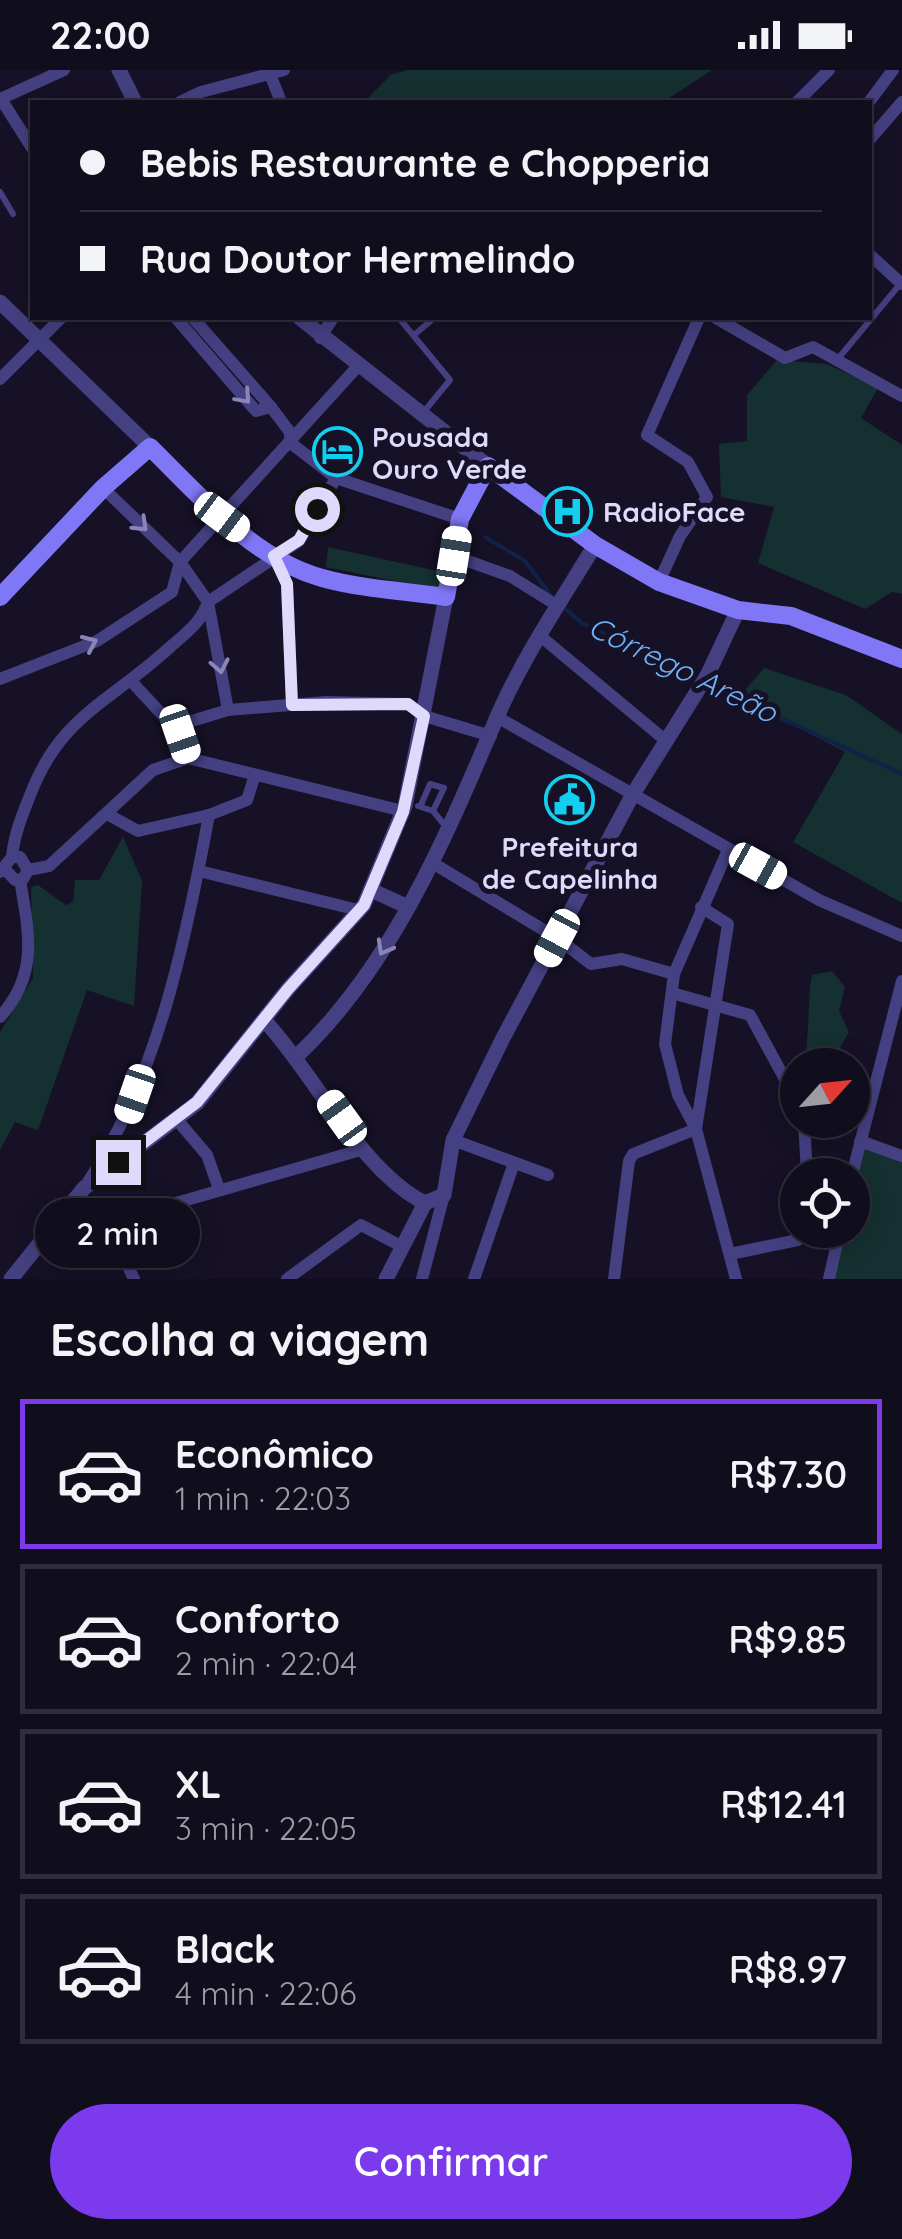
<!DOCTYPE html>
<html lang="pt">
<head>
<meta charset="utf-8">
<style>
  :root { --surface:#100d1c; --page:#191625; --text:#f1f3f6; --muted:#9c9ca3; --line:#302d3b; --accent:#7c3aed }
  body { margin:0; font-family:Quicksand,sans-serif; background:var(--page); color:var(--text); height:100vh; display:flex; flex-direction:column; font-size:38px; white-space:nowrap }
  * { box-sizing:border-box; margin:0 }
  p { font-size:32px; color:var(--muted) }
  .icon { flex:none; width:55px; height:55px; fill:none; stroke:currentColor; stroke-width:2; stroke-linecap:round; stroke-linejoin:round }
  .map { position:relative; height:1209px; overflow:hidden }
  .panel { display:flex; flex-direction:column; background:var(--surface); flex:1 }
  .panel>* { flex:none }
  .hud { position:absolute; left:30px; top:30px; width:842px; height:220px; border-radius:0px; box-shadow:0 5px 25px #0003,0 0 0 2px var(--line); display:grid; align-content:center; height:220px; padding:0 50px; background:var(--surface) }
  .needle { width:65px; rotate:63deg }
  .controls { position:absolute; left:780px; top:978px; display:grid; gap:20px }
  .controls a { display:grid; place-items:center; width:90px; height:90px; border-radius:50%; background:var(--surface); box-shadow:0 5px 25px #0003,0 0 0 2px var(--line); font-size:50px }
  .end { position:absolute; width:45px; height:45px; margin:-22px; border:12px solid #dfd9fc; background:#111; box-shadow:0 0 0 5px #111 }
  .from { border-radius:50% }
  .bubble { position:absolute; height:70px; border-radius:35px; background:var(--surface); box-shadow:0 5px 25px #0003,0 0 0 2px var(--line); font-size:32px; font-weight:600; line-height:70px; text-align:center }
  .car { position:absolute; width:30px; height:60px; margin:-30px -15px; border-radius:12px; box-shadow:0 0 8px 2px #0007; background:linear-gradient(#fff 24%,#345 0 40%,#fff 0 76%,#345 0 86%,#fff 0) }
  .hud b { display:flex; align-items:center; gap:35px; height:95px; font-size:38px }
  .hud b+b { border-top:2px solid var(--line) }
  .hud i { width:25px; height:25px; background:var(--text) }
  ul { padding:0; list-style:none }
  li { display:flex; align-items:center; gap:30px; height:150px; margin:0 20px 15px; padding:0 30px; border:5px solid var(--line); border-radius:0px }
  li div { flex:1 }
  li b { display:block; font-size:38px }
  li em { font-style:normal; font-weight:600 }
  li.selected { border-color:var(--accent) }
  li>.icon { width:90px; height:90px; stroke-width:1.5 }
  h2 { padding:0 50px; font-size:45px; line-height:120px }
  .button { display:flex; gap:20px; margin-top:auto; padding:20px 50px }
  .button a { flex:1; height:115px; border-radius:60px; background:var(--accent); color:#fff; font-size:40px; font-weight:600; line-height:115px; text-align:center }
  .status { display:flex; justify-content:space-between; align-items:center; height:70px; padding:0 50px; background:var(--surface); direction:ltr }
  .status svg { height:28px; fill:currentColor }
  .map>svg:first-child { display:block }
  .green { fill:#153030 }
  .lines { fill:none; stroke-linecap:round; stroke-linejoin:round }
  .stream { stroke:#102247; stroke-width:4 }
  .service { stroke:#454082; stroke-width:6 }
  .minor { stroke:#454082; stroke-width:12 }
  .tertiary { stroke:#454082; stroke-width:15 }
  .secondary { stroke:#8077f6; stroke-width:18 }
  .oneway { stroke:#8a85b9 }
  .route { stroke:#dfd9fc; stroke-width:12 }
  .labels { text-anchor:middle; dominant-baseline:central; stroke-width:10; stroke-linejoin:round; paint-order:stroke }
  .poi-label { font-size:28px; font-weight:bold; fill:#dfd9fc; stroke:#161126; text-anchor:start }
  .water-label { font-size:30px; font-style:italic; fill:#6fb1f5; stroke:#161126 }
</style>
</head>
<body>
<div class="status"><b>22:00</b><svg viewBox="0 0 49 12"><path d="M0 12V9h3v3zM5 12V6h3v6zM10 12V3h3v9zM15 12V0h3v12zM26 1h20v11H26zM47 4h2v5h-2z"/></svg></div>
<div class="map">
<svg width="902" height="1209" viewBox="0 0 902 1209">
  <rect width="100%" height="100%" fill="#161126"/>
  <g class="green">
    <polygon points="407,0 712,0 663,32 364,32 391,5"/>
    <polygon points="777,290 827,294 878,318 861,348 902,375 902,524 892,522 865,539 758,493 774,437 721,427 719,374 747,371 747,325"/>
    <polygon points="328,477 442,502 439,520 326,497"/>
    <polygon points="764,598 846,625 902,664 902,833 793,772 845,682 739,627"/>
    <polygon points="123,767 142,811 134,936 87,920 38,1060 15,1052 0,1080 0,962 33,908 31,817 38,815 66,835 73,832 75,810 99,810"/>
    <path d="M832 901 845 917 839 941 849 962 839 979 821 994 805 986C810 958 807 932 812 905Z"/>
    <polygon points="864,1076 902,1090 902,1209 835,1209 845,1160 852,1160 853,1128"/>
  </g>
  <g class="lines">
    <g class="stream">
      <polyline points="485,467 525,491 551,526"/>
      <polyline points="562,536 582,553 698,610"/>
      <polyline points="706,614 902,704"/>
    </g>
    <g class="service">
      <polyline points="0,122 13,144"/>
      <polyline points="399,248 450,310 422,344"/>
      <polyline points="414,265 434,248"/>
      <polyline points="837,290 901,213"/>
      <polyline points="421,735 430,714 444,718 433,741"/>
      <polyline points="418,736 433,741 447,758"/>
    </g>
    <g class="minor">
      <polyline points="270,4 281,32"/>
      <polyline points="0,29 64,0"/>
      <polyline points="1,29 32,78"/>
      <polyline points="180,32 201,22 284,0"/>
      <polyline points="797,32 829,0"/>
      <polyline points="869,32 893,0"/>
      <polyline points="870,69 902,32"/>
      <polyline points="870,185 902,214"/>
      <polyline points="176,248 256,341 271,337"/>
      <polyline points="193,248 271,337 289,361 292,374 336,408 460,449"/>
      <polyline points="716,248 785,288 813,277 902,326"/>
      <polyline points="320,268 333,248"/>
      <polyline points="0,309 61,248"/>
      <polyline points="103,418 180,492 208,532 228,640"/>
      <polyline points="454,486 510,506 558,536"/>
      <polyline points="275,489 287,514 292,635"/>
      <polyline points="659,512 680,466 707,427 688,392 647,365 699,248"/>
      <polyline points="539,565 665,670"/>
      <polyline points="0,609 97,571 172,522 180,492 359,295"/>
      <polyline points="132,612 180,664 188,688"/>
      <polyline points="497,647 819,830 902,866"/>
      <polyline points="172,657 228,640 326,632 408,634 424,646 491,666"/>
      <polyline points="107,744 138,761 209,745 247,730 255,705"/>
      <polyline points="728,780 674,904 665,974 678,1025 696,1059 736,1209"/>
      <path d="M12 787C14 766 21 748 29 728 59 646 109 633 169 578 186 563 201 553 208 532L299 471 336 408"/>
      <polyline points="431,792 557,868 591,894 622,889 674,904"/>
      <polyline points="28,800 49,796 153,700 188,688 403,741"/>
      <polyline points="199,801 358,840"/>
      <polyline points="0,802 12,787 20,787 28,800 23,809 15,810 4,798"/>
      <polyline points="672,923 750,945 798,1033"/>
      <path d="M0 947C39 904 29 863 20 810"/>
      <polyline points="804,1050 807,1105"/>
      <polyline points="178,1051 207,1085 219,1119"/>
      <polyline points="453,1070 548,1105"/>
      <polyline points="860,1071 902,1086"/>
      <polyline points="808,1092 839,1105"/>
      <polyline points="852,1105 902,911"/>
      <path d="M88 1112C158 1006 186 869 209 745"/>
      <polyline points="730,1184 798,1170 799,1160"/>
      <path d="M134 1209C123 1187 116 1168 131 1146L364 1079"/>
      <polyline points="287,1209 361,1155 403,1177"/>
      <polyline points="422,1209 444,1125"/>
      <polyline points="474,1209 514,1093"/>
      <polyline points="614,1209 629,1091 633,1084 696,1059 728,854 701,837"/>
      <polyline points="829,1209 840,1160"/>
    </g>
    <g class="tertiary">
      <polyline points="119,0 135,32"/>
      <polyline points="0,232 150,377"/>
      <polyline points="300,248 488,396"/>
      <polyline points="371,820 406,836"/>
      <path d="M265 951C314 1004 362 1102 425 1133"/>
      <path d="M297 986C393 895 446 767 497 647 523 587 561 531 595 475"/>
      <polyline points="11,1209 84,1118 197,1033 288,919 364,835 405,736 446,527"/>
      <polyline points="386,1209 425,1133 444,1125 453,1070 503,968 633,724 708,604 738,540"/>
    </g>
    <path class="secondary" d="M0 527 103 418 150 377C200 426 253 489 322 508 362 519 405 521 446 527L460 449 488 396 595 475 659 512 738 540 791 546 902 589"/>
  </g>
  <defs><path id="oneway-chevron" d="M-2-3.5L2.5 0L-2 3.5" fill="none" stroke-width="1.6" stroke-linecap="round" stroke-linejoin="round" transform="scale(2.5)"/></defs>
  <g class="oneway">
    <use href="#oneway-chevron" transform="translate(244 327) rotate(48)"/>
    <use href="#oneway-chevron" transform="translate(141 455) rotate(44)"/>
    <use href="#oneway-chevron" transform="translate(90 573) rotate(-24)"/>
    <use href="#oneway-chevron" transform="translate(220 596) rotate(79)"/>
    <use href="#oneway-chevron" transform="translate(384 878) rotate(119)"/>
  </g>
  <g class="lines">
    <polyline class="route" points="118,1092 197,1032 288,919 364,835 403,742 424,646 408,634 292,635 287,514 274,486 299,470 317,439"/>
  </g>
  <defs>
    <symbol id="hotel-ring" viewBox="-11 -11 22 22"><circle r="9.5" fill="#161126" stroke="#13cfef" stroke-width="1.5"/><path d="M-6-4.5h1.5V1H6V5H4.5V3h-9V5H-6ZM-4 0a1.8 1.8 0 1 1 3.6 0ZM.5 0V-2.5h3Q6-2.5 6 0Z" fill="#13cfef"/></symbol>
    <symbol id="hospital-ring" viewBox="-11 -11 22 22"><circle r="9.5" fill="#161126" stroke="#13cfef" stroke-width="1.5"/><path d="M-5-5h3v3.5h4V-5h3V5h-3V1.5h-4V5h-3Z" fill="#13cfef"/></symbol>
    <symbol id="civic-ring" viewBox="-11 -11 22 22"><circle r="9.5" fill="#161126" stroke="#13cfef" stroke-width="1.5"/><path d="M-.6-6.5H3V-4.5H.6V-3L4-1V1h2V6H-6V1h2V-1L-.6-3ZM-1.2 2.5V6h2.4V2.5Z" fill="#13cfef"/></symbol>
  </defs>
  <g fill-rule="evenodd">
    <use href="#hotel-ring" x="310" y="354" width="55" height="55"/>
    <use href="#hospital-ring" x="540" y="414" width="55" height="55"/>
    <use href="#civic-ring" x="542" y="702" width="55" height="55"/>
  </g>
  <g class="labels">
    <g class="poi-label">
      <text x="372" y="366">Pousada<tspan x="372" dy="32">Ouro Verde</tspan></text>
      <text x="603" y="441">RadioFace</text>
      <text x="570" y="776" text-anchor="middle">Prefeitura<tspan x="570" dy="32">de Capelinha</tspan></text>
    </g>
    <g class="water-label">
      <text transform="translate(683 599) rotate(26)">Córrego Areão</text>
    </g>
  </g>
</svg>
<div class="controls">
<a><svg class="needle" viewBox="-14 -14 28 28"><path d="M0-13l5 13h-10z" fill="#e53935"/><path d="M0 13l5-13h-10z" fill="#9c9ca3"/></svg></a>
<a><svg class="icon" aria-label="locate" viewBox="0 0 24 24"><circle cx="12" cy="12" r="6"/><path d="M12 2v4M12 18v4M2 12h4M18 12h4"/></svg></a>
</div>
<i class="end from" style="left:317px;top:439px"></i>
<i class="end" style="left:118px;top:1092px"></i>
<div class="bubble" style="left:35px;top:1128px;width:165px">2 min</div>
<i class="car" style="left:222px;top:447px;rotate:127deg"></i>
<i class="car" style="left:454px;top:486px;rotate:9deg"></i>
<i class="car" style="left:180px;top:664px;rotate:161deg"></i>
<i class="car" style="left:758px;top:796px;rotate:119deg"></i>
<i class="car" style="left:557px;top:868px;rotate:208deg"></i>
<i class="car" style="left:135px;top:1024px;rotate:199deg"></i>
<i class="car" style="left:342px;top:1048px;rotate:324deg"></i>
<div class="hud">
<b><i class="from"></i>Bebis Restaurante e Chopperia</b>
<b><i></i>Rua Doutor Hermelindo</b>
</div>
</div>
<section class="panel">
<h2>Escolha a viagem</h2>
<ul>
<li class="selected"><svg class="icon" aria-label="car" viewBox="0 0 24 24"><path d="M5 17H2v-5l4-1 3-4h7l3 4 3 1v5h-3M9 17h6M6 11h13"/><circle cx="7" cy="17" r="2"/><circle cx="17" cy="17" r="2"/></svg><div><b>Econômico</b><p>1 min · 22:03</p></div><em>R$7.30</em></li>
<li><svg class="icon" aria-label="car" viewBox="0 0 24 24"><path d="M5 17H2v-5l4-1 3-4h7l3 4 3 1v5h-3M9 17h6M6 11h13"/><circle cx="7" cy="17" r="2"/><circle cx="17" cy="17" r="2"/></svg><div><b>Conforto</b><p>2 min · 22:04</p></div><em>R$9.85</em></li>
<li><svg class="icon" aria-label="car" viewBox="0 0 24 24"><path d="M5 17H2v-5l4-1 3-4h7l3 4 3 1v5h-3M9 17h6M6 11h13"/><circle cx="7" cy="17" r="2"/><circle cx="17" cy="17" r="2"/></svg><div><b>XL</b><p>3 min · 22:05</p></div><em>R$12.41</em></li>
<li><svg class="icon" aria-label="car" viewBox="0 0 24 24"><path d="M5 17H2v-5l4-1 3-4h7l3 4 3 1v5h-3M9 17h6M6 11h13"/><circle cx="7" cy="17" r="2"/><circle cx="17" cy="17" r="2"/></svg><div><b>Black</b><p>4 min · 22:06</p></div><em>R$8.97</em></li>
</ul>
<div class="button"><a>Confirmar</a></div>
</section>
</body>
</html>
